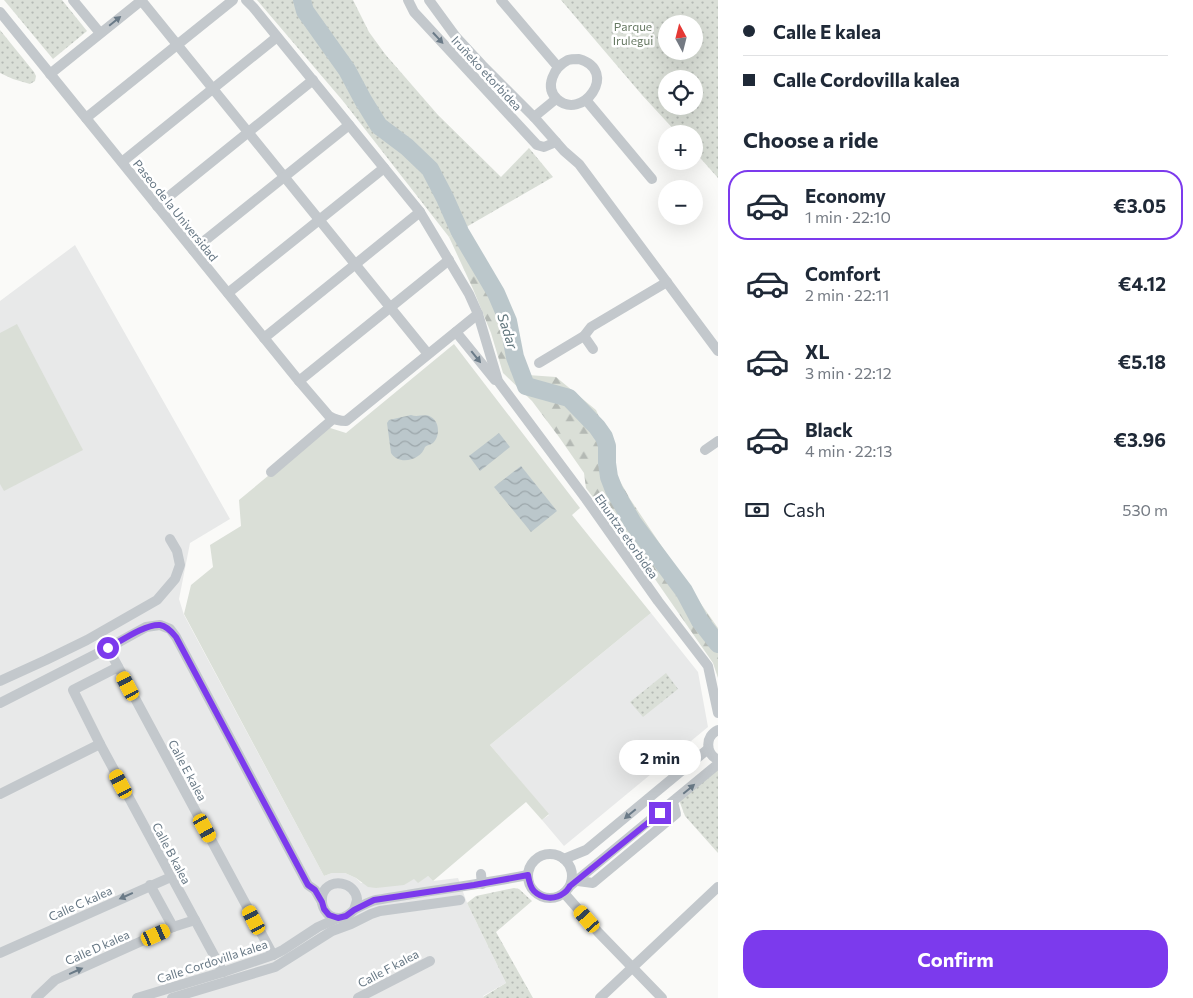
<!DOCTYPE html>
<html lang="en">
<head>
<meta charset="utf-8">
<style>
  :root { --surface:#fff; --page:#f6f6f7; --text:#1f2937; --muted:#747a83; --line:#e0e1e3; --accent:#7c3aed }
  body { margin:0; font-family:Commissioner,sans-serif; background:var(--page); color:var(--text); height:100vh; display:flex; flex-direction:column; font-size:19px; white-space:nowrap }
  * { box-sizing:border-box; margin:0 }
  p { font-size:16px; color:var(--muted) }
  .icon { flex:none; width:28px; height:28px; fill:none; stroke:currentColor; stroke-width:2; stroke-linecap:round; stroke-linejoin:round }
  .map { position:relative; flex:1; overflow:hidden }
  .drawer { display:flex; flex-direction:column; background:var(--surface); width:475px }
  .drawer>* { flex:none }
  .top-card { display:grid; align-content:center; height:110px; padding:0 25px; background:var(--surface) }
  .needle { width:32px; rotate:353deg }
  .controls { position:absolute; left:658px; top:15px; display:grid; gap:10px }
  .controls a { display:grid; place-items:center; width:45px; height:45px; border-radius:50%; background:var(--surface); box-shadow:0 5px 20px #0002; font-size:25px }
  .end { position:absolute; width:22px; height:22px; margin:-11px; border:6px solid #7c3aed; background:#fff; box-shadow:0 0 0 2px #fff }
  .from { border-radius:50% }
  .bubble { position:absolute; height:35px; border-radius:18px; background:var(--surface); box-shadow:0 5px 20px #0002; font-size:16px; font-weight:700; line-height:35px; text-align:center }
  .car { position:absolute; width:15px; height:30px; margin:-15px -8px; border-radius:6px; box-shadow:0 0 4px 1px #0007; background:linear-gradient(#f5c518 24%,#345 0 40%,#f5c518 0 76%,#345 0 86%,#f5c518 0) }
  .top-card b { display:flex; align-items:center; gap:18px; height:48px; font-size:19px }
  .top-card b+b { border-top:1px solid var(--line) }
  .top-card i { width:12px; height:12px; background:var(--text) }
  ul { padding:0; list-style:none }
  li { display:flex; align-items:center; gap:15px; height:70px; margin:0 10px 8px; padding:0 15px; border:2px solid transparent; border-radius:20px }
  li div { flex:1 }
  li b { display:block; font-size:19px }
  li em { font-style:normal; font-weight:700 }
  li.active { border-color:var(--accent) }
  li>.icon { width:45px; height:45px; stroke-width:1.5 }
  h2 { padding:0 25px; font-size:22px; line-height:60px }
  .pay { display:flex; align-items:center; gap:12px; height:55px; padding:0 25px; font-size:19px }
  .pay p { margin-inline-start:auto }
  .action { display:flex; gap:10px; margin-top:auto; padding:10px 25px }
  .action a { flex:1; height:58px; border-radius:20px; background:var(--accent); color:#fff; font-size:20px; font-weight:700; line-height:58px; text-align:center }
  main { display:flex; flex:1; min-height:0 }
  .map>svg:first-child { display:block }
  .built { fill:#e8e9e9 }
  .green { fill:#dadfd7 }
  .forest { fill:url(#forest-firs) }
  .park { fill:url(#park-dots); fill-rule:evenodd }
  .water { fill:url(#water-waves) }
  .lines { fill:none; stroke-linecap:round; stroke-linejoin:round }
  .river { stroke:#bbc7cb; stroke-width:18 }
  .minor { stroke:#c3c8cc; stroke-width:10 }
  .oneway { fill:#6a7a87 }
  .route { stroke:#7c3aed; stroke-width:6 }
  .labels { text-anchor:middle; dominant-baseline:central; stroke-width:5; stroke-linejoin:round; paint-order:stroke }
  .park-label { font-size:12px; fill:#687a64; stroke:#fff }
  .street-label { font-size:12px; fill:#657683; stroke:#fff }
  .water-label { font-size:14px; font-style:italic; fill:#60757c; stroke:#fff }
</style>
</head>
<body>
<main>
<div class="map">
<svg width="718" height="998" viewBox="0 0 718 998">
  <defs>
    <pattern id="forest-firs" width="22" height="20" patternUnits="userSpaceOnUse" patternTransform="scale(1.25)"><rect width="22" height="20" fill="#dadfd7"/><path d="M5 1l3.5 6h-7zM16 11l3.5 6h-7z" fill="#b4b9b4"/></pattern>
    <pattern id="park-dots" width="8" height="8" patternUnits="userSpaceOnUse" patternTransform="scale(1.25)"><rect width="8" height="8" fill="#dadfd7"/><path d="M2 2h.1M6 6h.1" fill="none" stroke="#b4b9b4" stroke-width="1.8" stroke-linecap="round"/></pattern>
    <pattern id="water-waves" width="16" height="10" patternUnits="userSpaceOnUse" patternTransform="scale(1.25)"><rect width="16" height="10" fill="#bbc7cb"/><path d="M0 5q4-4 8 0t8 0" fill="none" stroke="#9ca6aa"/></pattern>
  </defs>
  <rect width="100%" height="100%" fill="#fafaf8"/>
  <g class="built">
    <polygon points="75,245 230,519 190,543 179,599 184,615 324,876 332,873 345,873 356,878 361,883 414,879 428,876 433,881 458,878 467,903 506,983 483,996 484,998 0,998 0,301"/>
    <polygon points="651,613 698,672 708,727 564,846 542,820 549,815 490,745"/>
  </g>
  <g class="green">
    <polygon points="17,324 83,450 4,491 0,484 0,333"/>
    <polygon points="454,344 580,508 572,515 651,613 490,745 549,814 542,820 526,802 433,881 428,876 418,883 414,879 404,885 376,888 368,887 356,878 345,873 332,873 324,876 184,614 191,585 213,567 210,545 241,526 239,500 327,427 346,433"/>
  </g>
  <polygon class="forest" points="464,228 495,282 509,320 518,356 528,375 556,377 596,410 611,443 611,465 630,499 687,584 718,628 718,678 713,663 648,569 586,488 584,473 559,437 532,401 503,373 491,333 473,289 449,237"/>
  <g class="park">
    <polygon points="4,0 62,0 87,31 53,59"/>
    <polygon points="257,0 353,0 369,32 385,54 438,115 501,177 529,148 553,177 449,237 343,101"/>
    <path d="M561 0H718V178L694 151V134H678L642 95ZM666 24H694V51H666ZM666 79H694V106H666Z"/>
    <polygon points="0,30 34,72 36,76 35,81 30,84 13,79 0,73"/>
    <polygon points="666,673 678,689 643,717 630,702"/>
    <polygon points="718,769 718,853 685,816 679,800"/>
    <polygon points="514,888 519,889 532,901 496,932 533,998 484,998 483,997 506,983 467,903 476,896"/>
  </g>
  <g class="water">
    <path d="M411 415C418 418 424 413 431 417 440 422 440 437 433 443 430 445 427 445 425 447 421 460 399 466 391 453L387 423 389 420Z"/>
    <polygon points="499,433 510,447 480,471 469,456"/>
    <polygon points="521,466 557,511 531,532 494,487"/>
  </g>
  <g class="lines">
    <polyline class="river" points="302,0 305,11 347,70 363,100 379,126 407,147 430,169 445,198 460,232 496,293 508,321 515,357 526,386 569,398 597,427 604,437 607,446 607,463 609,477 614,490 633,523 684,591 700,621 718,644"/>
    <g class="minor">
      <polyline points="73,0 100,33"/>
      <polyline points="141,0 428,354"/>
      <polyline points="246,0 253,7 420,212 469,294 478,314 498,381 586,499 658,601 708,666 718,713"/>
      <polyline points="408,0 414,12 537,145 544,147 556,142"/>
      <polyline points="429,0 456,37 482,65 534,117 564,151 579,164 718,351"/>
      <polyline points="501,0 558,67"/>
      <path d="M0 12 299 381 329 416C335 420 339 421 346 421L478 314"/>
      <path d="M579 59C620 71 582 122 557 99 544 87 554 67 568 60 571 59 576 59 579 59Z"/>
      <polyline points="50,74 142,0"/>
      <polyline points="586,100 652,179"/>
      <polyline points="534,117 556,99"/>
      <polyline points="86,118 233,0"/>
      <polyline points="122,162 277,37"/>
      <polyline points="157,206 313,80"/>
      <polyline points="193,250 349,125"/>
      <polyline points="228,293 384,168"/>
      <polyline points="456,332 495,380"/>
      <polyline points="584,336 593,349"/>
      <polyline points="264,338 420,212"/>
      <polyline points="539,363 584,336 591,327 667,282"/>
      <polyline points="299,381 449,260"/>
      <polyline points="705,450 718,441"/>
      <polyline points="271,472 333,419"/>
      <polyline points="108,648 273,955"/>
      <polyline points="118,667 73,690 100,744 223,972"/>
      <polyline points="0,681 46,660 87,640 157,600 175,579 180,565 177,551 170,539"/>
      <polyline points="0,703 108,648 146,627 160,625 170,629 176,637 308,885 315,890 322,902"/>
      <path d="M718 730C705 736 705 753 718 760"/>
      <polyline points="0,794 100,744"/>
      <circle cx="550" cy="876" r="22"/>
      <polyline points="564,859 586,850 708,749"/>
      <polyline points="481,874 482,884"/>
      <polyline points="578,881 593,883 599,878 676,814 673,802"/>
      <polyline points="150,885 173,927"/>
      <polyline points="570,886 718,764"/>
      <polyline points="564,893 598,932 662,998"/>
      <path d="M354 910C355 906 357 902 357 899 355 882 330 877 323 893 319 905 326 918 339 918 347 918 350 913 355 909 362 906 370 901 376 900 427 891 477 885 528 875"/>
      <polyline points="0,953 171,877"/>
      <polyline points="36,998 55,980 173,927 195,920"/>
      <polyline points="137,998 223,972 273,955 283,950 318,927 338,918"/>
      <polyline points="172,998 275,967 332,931 351,924 371,914 380,911 460,900"/>
      <polyline points="358,998 430,961"/>
      <polyline points="600,998 718,887"/>
    </g>
  </g>
  <defs><path id="oneway-solid" d="M-6-.8H1V-3.2L6.5 0L1 3.2V.8H-6Z" transform="scale(1.25)"/></defs>
  <g class="oneway">
    <use href="#oneway-solid" transform="translate(115 21) rotate(-39)"/>
    <use href="#oneway-solid" transform="translate(438 38) rotate(47)"/>
    <use href="#oneway-solid" transform="translate(476 357) rotate(51)"/>
    <use href="#oneway-solid" transform="translate(689 789) rotate(-40)"/>
    <use href="#oneway-solid" transform="translate(630 814) rotate(140)"/>
    <use href="#oneway-solid" transform="translate(126 896) rotate(156)"/>
    <use href="#oneway-solid" transform="translate(76 971) rotate(-24)"/>
  </g>
  <g class="lines">
    <path class="route" d="M108 648C121 641 145 624 160 625 167 626 172 632 176 637L308 885 315 890 322 902 324 909 329 915 338 918 346 916 354 910 374 900 474 885 528 875C529 881 530 887 534 891 542 899 555 900 564 893 567 891 568 889 570 886L660 813"/>
  </g>
  <g class="labels">
    <g class="park-label">
      <text x="633" y="26">Parque<tspan x="633" dy="14">Irulegui</tspan></text>
    </g>
    <g class="street-label">
      <text transform="translate(487 73) rotate(47)">Iruñeko etorbidea</text>
      <text transform="translate(176 210) rotate(51)">Paseo de la Universidad</text>
      <text transform="translate(627 536) rotate(55)">Ehuntze etorbidea</text>
      <text transform="translate(188 770) rotate(62)">Calle E kalea</text>
      <text transform="translate(172 853) rotate(62)">Calle B kalea</text>
      <text transform="translate(80 903) rotate(-24)">Calle C kalea</text>
      <text transform="translate(97 947) rotate(-24)">Calle D kalea</text>
      <text transform="translate(212 961) rotate(-18)">Calle Cordovilla kalea</text>
      <text transform="translate(388 968) rotate(-28)">Calle F kalea</text>
    </g>
    <g class="water-label">
      <text transform="translate(508 331) rotate(72)">Sadar</text>
    </g>
  </g>
</svg>
<div class="controls">
<a><svg class="needle" viewBox="-14 -14 28 28"><path d="M0-13l5 13h-10z" fill="#e53935"/><path d="M0 13l5-13h-10z" fill="#747a83"/></svg></a>
<a><svg class="icon" aria-label="locate" viewBox="0 0 24 24"><circle cx="12" cy="12" r="6"/><path d="M12 2v4M12 18v4M2 12h4M18 12h4"/></svg></a>
<a>+</a>
<a>−</a>
</div>
<i class="end from" style="left:108px;top:648px"></i>
<i class="end" style="left:660px;top:813px"></i>
<div class="bubble" style="left:619px;top:740px;width:82px">2 min</div>
<i class="car" style="left:128px;top:686px;rotate:332deg"></i>
<i class="car" style="left:121px;top:784px;rotate:332deg"></i>
<i class="car" style="left:205px;top:828px;rotate:151deg"></i>
<i class="car" style="left:587px;top:919px;rotate:319deg"></i>
<i class="car" style="left:254px;top:920px;rotate:332deg"></i>
<i class="car" style="left:156px;top:935px;rotate:66deg"></i>
</div>
<section class="drawer">
<div class="top-card">
<b><i class="from"></i>Calle E kalea</b>
<b><i></i>Calle Cordovilla kalea</b>
</div>
<h2>Choose a ride</h2>
<ul>
<li class="active"><svg class="icon" aria-label="car" viewBox="0 0 24 24"><path d="M5 17H2v-5l4-1 3-4h7l3 4 3 1v5h-3M9 17h6M6 11h13"/><circle cx="7" cy="17" r="2"/><circle cx="17" cy="17" r="2"/></svg><div><b>Economy</b><p>1 min · 22:10</p></div><em>€3.05</em></li>
<li><svg class="icon" aria-label="car" viewBox="0 0 24 24"><path d="M5 17H2v-5l4-1 3-4h7l3 4 3 1v5h-3M9 17h6M6 11h13"/><circle cx="7" cy="17" r="2"/><circle cx="17" cy="17" r="2"/></svg><div><b>Comfort</b><p>2 min · 22:11</p></div><em>€4.12</em></li>
<li><svg class="icon" aria-label="car" viewBox="0 0 24 24"><path d="M5 17H2v-5l4-1 3-4h7l3 4 3 1v5h-3M9 17h6M6 11h13"/><circle cx="7" cy="17" r="2"/><circle cx="17" cy="17" r="2"/></svg><div><b>XL</b><p>3 min · 22:12</p></div><em>€5.18</em></li>
<li><svg class="icon" aria-label="car" viewBox="0 0 24 24"><path d="M5 17H2v-5l4-1 3-4h7l3 4 3 1v5h-3M9 17h6M6 11h13"/><circle cx="7" cy="17" r="2"/><circle cx="17" cy="17" r="2"/></svg><div><b>Black</b><p>4 min · 22:13</p></div><em>€3.96</em></li>
</ul>
<div class="pay"><svg class="icon" aria-label="cash" viewBox="0 0 24 24"><path d="M3 7h18v10H3z"/><circle cx="12" cy="12" r="2"/></svg>Cash<p>530 m</p></div>
<div class="action"><a>Confirm</a></div>
</section>
</main>
</body>
</html>
